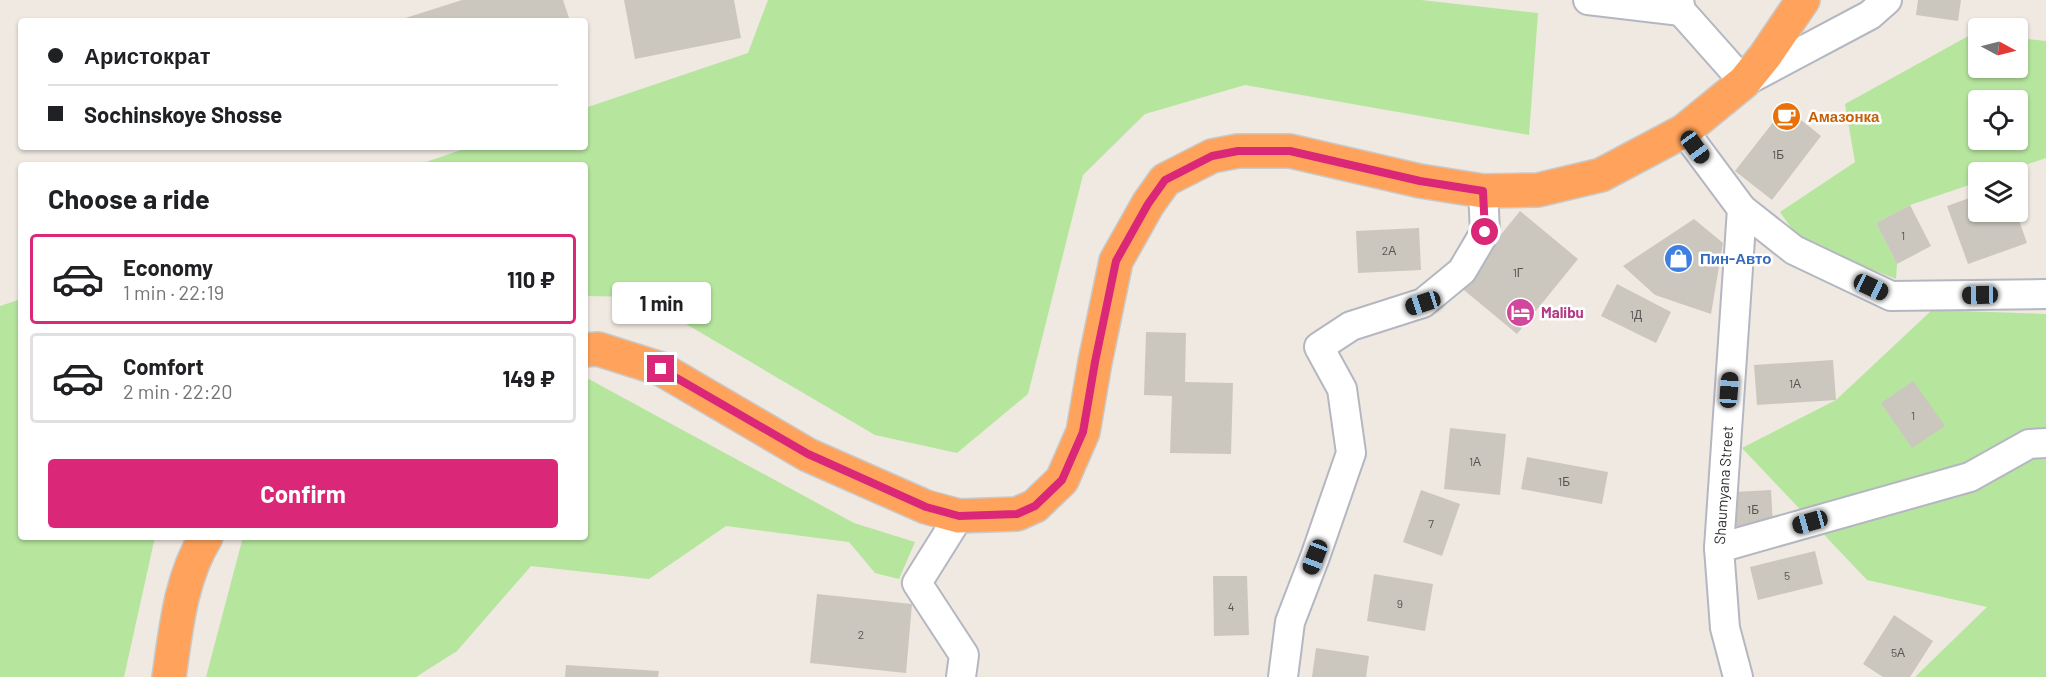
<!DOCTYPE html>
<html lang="en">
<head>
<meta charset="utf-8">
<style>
  :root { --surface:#fff; --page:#f6f6f6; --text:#202124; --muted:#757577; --line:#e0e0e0; --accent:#db2777 }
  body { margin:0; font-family:Barlow,sans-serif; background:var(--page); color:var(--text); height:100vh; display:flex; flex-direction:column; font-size:22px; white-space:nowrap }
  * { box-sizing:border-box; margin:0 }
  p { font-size:20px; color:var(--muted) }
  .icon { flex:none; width:33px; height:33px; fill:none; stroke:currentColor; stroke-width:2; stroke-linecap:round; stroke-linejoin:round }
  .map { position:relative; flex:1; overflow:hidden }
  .sheet { position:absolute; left:18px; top:162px; width:570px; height:378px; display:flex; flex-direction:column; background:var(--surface); border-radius:6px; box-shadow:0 2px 4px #0004 }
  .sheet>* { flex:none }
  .top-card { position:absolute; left:18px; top:18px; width:570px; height:132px; border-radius:6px; box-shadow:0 2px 4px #0004; display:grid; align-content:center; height:132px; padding:0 30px; background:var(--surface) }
  .needle { width:39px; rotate:97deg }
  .tools { position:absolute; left:1968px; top:18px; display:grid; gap:12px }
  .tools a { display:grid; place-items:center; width:60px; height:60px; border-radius:6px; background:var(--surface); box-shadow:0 2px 4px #0004; font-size:30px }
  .end { position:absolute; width:27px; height:27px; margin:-14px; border:8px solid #db2777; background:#fff; box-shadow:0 0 0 3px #fff }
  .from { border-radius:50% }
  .bubble { position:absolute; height:42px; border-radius:6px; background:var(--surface); box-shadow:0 2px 4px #0004; font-size:20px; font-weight:700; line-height:42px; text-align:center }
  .car { position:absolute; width:18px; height:36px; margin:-18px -9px; border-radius:8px; box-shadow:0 0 4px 2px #0007; background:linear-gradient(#222 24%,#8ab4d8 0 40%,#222 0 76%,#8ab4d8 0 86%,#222 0) }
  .top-card b { display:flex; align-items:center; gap:21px; height:57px; font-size:22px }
  .top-card b+b { border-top:2px solid var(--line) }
  .top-card i { width:15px; height:15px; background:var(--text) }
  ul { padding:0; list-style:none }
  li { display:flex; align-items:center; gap:18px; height:90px; margin:0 12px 9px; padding:0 18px; border:3px solid var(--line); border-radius:6px }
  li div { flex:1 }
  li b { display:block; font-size:22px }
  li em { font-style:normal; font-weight:700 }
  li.active { border-color:var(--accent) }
  li>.icon { width:54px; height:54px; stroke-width:1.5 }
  h2 { padding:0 30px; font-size:27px; line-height:72px }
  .cta { display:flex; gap:12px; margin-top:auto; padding:12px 30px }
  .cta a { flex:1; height:69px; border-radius:6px; background:var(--accent); color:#fff; font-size:24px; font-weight:700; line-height:69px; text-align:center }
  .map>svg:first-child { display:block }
  .green { fill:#b6e59e; fill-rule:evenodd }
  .building { fill:#cbc7bf }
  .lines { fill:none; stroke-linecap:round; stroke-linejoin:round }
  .minor-casing { stroke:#b4b7c1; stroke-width:32 }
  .highway-casing { stroke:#c9c9c9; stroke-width:36 }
  .minor { stroke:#fff; stroke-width:28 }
  .highway { stroke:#ffa35c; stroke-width:33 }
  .route { stroke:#db2777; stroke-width:8 }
  .labels { text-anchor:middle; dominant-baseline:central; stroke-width:5; stroke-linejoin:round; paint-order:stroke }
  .number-label { font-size:12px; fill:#555452 }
  .food-label { font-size:15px; font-weight:bold; fill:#c56008; stroke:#fff; text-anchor:start }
  .shop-label { font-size:15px; font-weight:bold; fill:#366cbe; stroke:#fff; text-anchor:start }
  .hotel-label { font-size:15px; font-weight:bold; fill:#b23c85; stroke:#fff; text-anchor:start }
  .street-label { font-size:15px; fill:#2e2e2e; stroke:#fff }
</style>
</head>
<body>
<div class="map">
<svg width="2046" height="677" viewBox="0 0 2046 677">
  <rect width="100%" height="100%" fill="#efe9e1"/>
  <g class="green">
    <polygon points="768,0 1421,0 1538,13 1529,135 1245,85 1145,114 1083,175 1028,394 957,453 875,435 640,297 585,296 585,165 417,165 470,147 585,147 585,108 748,53"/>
    <path d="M1972 34 1978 35V68H2018V38L2046 41V158L2005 172H1978V182L1910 205 1876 223 1897 264 1896 279 1801 242 1780 212 1855 162 1845 104ZM1978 100H2018V140H1978Z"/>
    <polygon points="21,299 21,537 155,537 124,677 0,677 0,306"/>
    <polygon points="1932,310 2046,314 2046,677 1915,677 1987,607 1867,580 1742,448 1836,400"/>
    <polygon points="585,377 854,523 915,542 899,579 875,573 849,542 726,526 649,579 531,566 457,651 416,677 206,677 243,537 585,537"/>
  </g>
  <g class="building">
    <polygon points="462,0 563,0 570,21 396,21"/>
    <polygon points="624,0 734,0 741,38 635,59"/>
    <polygon points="1918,0 1961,0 1958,21 1916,15"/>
    <polygon points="1785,107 1821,136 1772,200 1735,171"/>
    <polygon points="1978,195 1978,212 2016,212 2027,243 1968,264 1947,206"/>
    <polygon points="1910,205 1931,246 1897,264 1876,223"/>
    <polygon points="1520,211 1578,259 1517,334 1459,286"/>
    <polygon points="1694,219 1723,243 1711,314 1655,295 1623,266"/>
    <polygon points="1419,228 1421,270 1358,273 1356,231"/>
    <polygon points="1617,284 1671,312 1656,343 1601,316"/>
    <polygon points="1146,332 1186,333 1185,382 1233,383 1231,454 1170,453 1172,396 1144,395"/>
    <polygon points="1833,360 1836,400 1757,405 1754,365"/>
    <polygon points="1913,381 1945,426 1912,448 1881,403"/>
    <polygon points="1450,428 1506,434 1500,495 1444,489"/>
    <polygon points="1527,457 1608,472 1602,504 1521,489"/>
    <polygon points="1421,490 1460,504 1442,556 1403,542"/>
    <polygon points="1771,490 1773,525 1735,528 1734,492"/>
    <polygon points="1815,551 1823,584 1758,600 1750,567"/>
    <polygon points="1374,574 1433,584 1425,631 1367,621"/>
    <polygon points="1213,576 1247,576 1249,635 1214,636"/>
    <polygon points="817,594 912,604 906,673 810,663"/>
    <polygon points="1894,615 1933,641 1910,677 1883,677 1863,664"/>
    <polygon points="1316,648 1369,656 1366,677 1312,677"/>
    <polygon points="566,665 659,671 658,677 565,677"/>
  </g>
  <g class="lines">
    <defs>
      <g id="minor">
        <polyline points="1588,0 1681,11"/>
        <polyline points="1679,0 1681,11 1744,82 1870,15 1887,0"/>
        <polyline points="1684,131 1742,209 1719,548 1725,628 1738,677"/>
        <polyline points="1742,209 1794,250 1891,296 2046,294"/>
        <polyline points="959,516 917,583 964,655 961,677"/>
        <polyline points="1719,548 1970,477 2029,444 2046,443"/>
        <polyline points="1283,677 1290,622 1315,557 1351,453 1342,389 1319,347 1351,326 1423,303 1462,271 1485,232 1483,191"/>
      </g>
      <g id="highway">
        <polyline points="585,350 598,349 661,369 808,455 926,507 959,516 1017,514 1035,506 1062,480 1083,432 1095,362 1116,261 1148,204 1165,180 1212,156 1238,151 1290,151 1420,181 1483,191 1538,190 1601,175 1684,131 1744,82 1765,56 1803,0"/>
        <path d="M169 677C176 630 180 579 206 537"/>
      </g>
    </defs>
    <use href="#minor" class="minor-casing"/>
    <use href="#highway" class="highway-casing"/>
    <use href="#minor" class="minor"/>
    <use href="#highway" class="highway"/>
  </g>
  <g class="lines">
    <polyline class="route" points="661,369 808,454 926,507 959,516 1017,514 1035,506 1062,480 1083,432 1095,362 1116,261 1148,204 1165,180 1212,156 1238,151 1290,151 1420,181 1483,191 1485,232"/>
  </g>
  <defs>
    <symbol id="cafe-disc" viewBox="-11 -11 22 22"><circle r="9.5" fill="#e8710a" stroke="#fff"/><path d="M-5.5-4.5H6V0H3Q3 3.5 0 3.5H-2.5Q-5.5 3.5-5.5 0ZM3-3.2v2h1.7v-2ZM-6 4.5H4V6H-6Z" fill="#fff"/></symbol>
    <symbol id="shop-disc" viewBox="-11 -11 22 22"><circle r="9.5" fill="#3f7fe0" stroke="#fff"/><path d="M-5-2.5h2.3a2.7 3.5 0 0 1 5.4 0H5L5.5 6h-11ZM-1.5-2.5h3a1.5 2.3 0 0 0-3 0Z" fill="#fff"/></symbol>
    <symbol id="hotel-disc" viewBox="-11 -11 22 22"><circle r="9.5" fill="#d1479c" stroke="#fff"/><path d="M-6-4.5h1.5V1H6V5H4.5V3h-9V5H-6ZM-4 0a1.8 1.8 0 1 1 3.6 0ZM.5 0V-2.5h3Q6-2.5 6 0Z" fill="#fff"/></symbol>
  </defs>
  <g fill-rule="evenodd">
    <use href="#cafe-disc" x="1770" y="100" width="33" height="33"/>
    <use href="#shop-disc" x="1662" y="242" width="33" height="33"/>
    <use href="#hotel-disc" x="1504" y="296" width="33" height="33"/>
  </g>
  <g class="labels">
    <g class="number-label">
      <text x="1778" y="154">1Б</text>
      <text x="1903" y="235">1</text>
      <text x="1389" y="250">2А</text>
      <text x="1518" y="272">1Г</text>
      <text x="1636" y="314">1Д</text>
      <text x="1795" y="383">1А</text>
      <text x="1913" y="415">1</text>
      <text x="1475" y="461">1А</text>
      <text x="1564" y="481">1Б</text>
      <text x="1753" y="509">1Б</text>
      <text x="1431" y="523">7</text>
      <text x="1787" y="575">5</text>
      <text x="1400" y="603">9</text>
      <text x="1231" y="606">4</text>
      <text x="861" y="634">2</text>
      <text x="1898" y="652">5А</text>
    </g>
    <g class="food-label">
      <text x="1808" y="116">Амазонка</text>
    </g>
    <g class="shop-label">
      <text x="1700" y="258">Пин-Авто</text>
    </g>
    <g class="hotel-label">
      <text x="1541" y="312">Malibu</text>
    </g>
    <g class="street-label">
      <text transform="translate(1723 485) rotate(-86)">Shaumyana Street</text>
    </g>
  </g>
</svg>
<div class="tools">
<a><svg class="needle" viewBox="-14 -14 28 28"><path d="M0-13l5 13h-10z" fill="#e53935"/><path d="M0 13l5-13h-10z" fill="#757577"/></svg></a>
<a><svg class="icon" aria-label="locate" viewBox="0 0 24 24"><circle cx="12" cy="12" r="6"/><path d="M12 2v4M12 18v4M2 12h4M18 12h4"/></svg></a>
<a><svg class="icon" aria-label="layers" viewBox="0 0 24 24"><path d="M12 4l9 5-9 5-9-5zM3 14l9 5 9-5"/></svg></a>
</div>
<i class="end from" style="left:1485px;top:232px"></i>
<i class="end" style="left:661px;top:369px"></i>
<div class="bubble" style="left:612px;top:282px;width:99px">1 min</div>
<i class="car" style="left:1695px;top:147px;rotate:144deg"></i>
<i class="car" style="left:1871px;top:287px;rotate:115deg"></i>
<i class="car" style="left:1980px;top:295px;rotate:269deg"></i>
<i class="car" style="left:1423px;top:303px;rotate:252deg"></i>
<i class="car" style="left:1729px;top:390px;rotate:4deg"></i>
<i class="car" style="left:1810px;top:522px;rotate:254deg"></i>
<i class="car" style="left:1315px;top:557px;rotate:201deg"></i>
<div class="top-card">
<b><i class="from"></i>Аристократ</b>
<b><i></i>Sochinskoye Shosse</b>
</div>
<section class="sheet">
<h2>Choose a ride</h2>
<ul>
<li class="active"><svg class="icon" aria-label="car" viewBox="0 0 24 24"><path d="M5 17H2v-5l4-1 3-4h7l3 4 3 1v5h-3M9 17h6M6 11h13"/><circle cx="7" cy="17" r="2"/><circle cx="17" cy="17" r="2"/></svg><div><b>Economy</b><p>1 min · 22:19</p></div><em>110 ₽</em></li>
<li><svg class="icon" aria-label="car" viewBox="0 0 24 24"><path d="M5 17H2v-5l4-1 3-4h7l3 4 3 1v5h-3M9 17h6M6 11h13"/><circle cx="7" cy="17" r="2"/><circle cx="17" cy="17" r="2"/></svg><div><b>Comfort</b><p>2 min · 22:20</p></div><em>149 ₽</em></li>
</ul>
<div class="cta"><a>Confirm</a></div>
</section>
</div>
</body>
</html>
